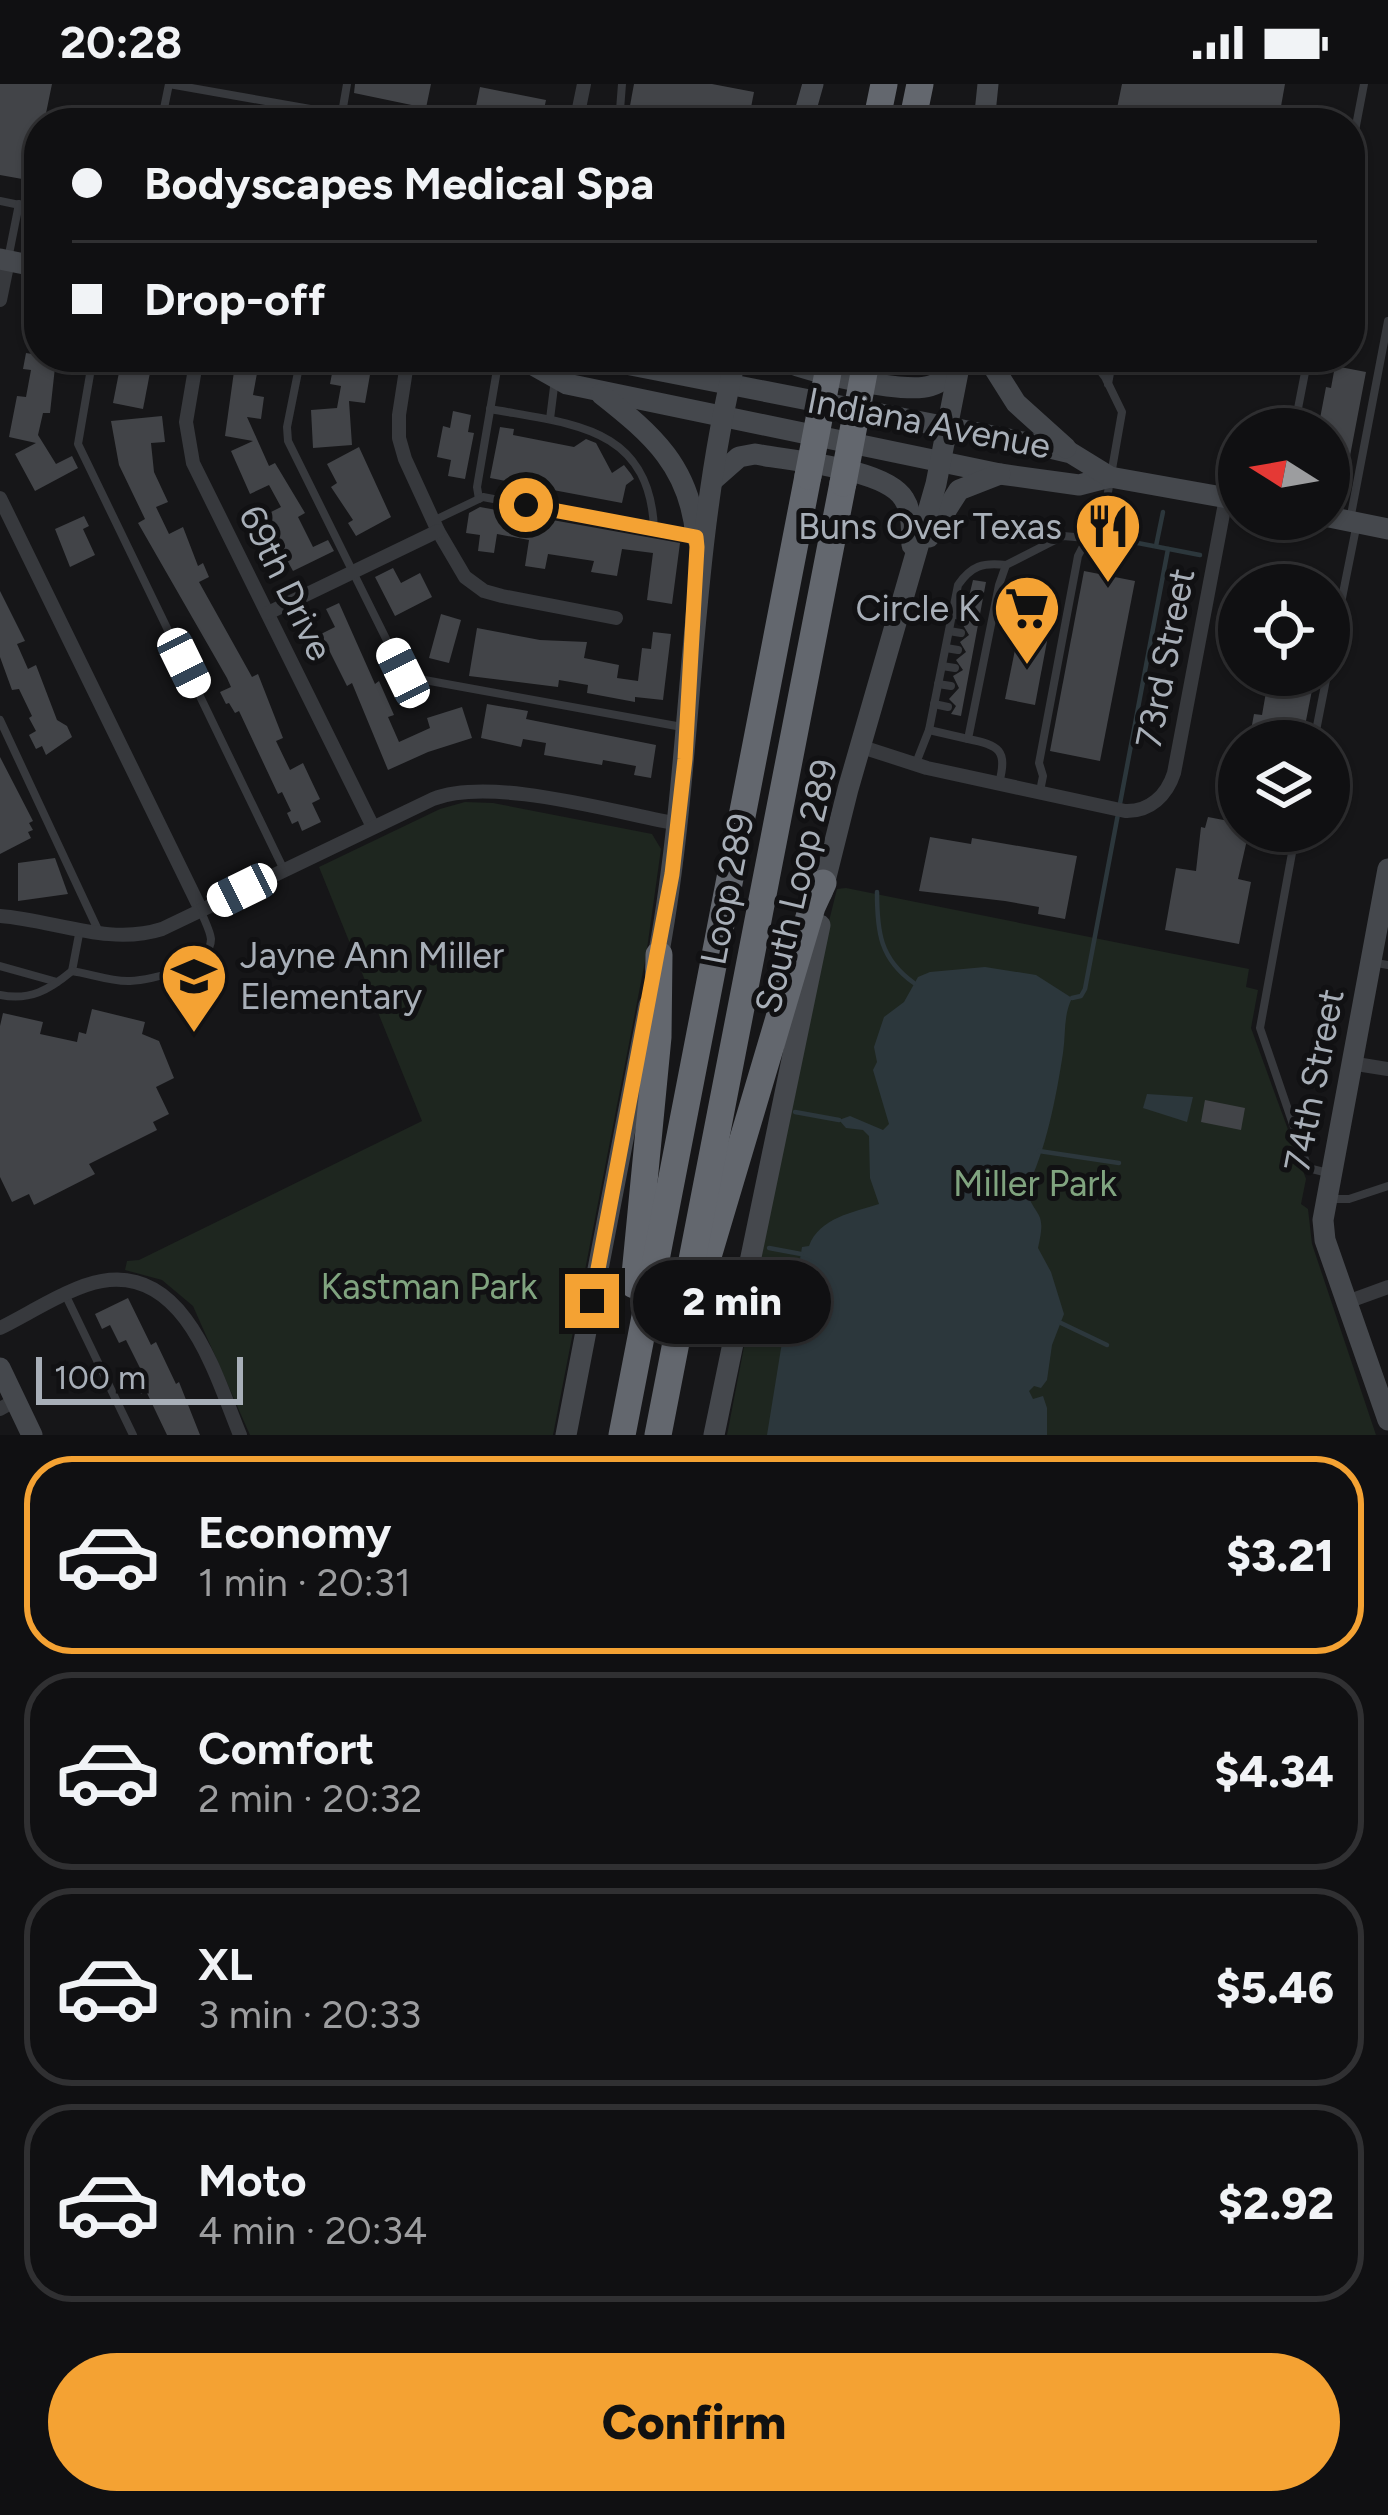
<!DOCTYPE html>
<html lang="en">
<head>
<meta charset="utf-8">
<style>
  :root { --surface:#101012; --page:#1e1e20; --text:#f1f3f6; --muted:#9c9d9f; --line:#303032; --accent:#f4a233 }
  body { margin:0; font-family:Figtree,sans-serif; background:var(--page); color:var(--text); height:100vh; display:flex; flex-direction:column; font-size:45px; white-space:nowrap }
  * { box-sizing:border-box; margin:0 }
  p { font-size:39px; color:var(--muted) }
  .icon { flex:none; width:66px; height:66px; fill:none; stroke:currentColor; stroke-width:2; stroke-linecap:round; stroke-linejoin:round }
  .map { position:relative; height:1351px; overflow:hidden }
  .panel { display:flex; flex-direction:column; background:var(--surface); flex:1 }
  .panel>* { flex:none }
  .banner { position:absolute; left:24px; top:24px; width:1341px; height:264px; border-radius:48px; box-shadow:0 3px 9px #0004,0 0 0 3px var(--line); display:grid; align-content:center; height:264px; padding:0 48px; background:var(--surface) }
  .needle { width:78px; rotate:281deg }
  .tools { position:absolute; left:1218px; top:324px; display:grid; gap:24px }
  .tools a { display:grid; place-items:center; width:132px; height:132px; border-radius:50%; background:var(--surface); box-shadow:0 3px 9px #0004,0 0 0 3px var(--line); font-size:60px }
  .scale { position:absolute; left:36px; bottom:30px; width:207px; box-sizing:border-box; padding-left:12px; border:6px solid #a8afb8; border-top:0; font-size:33px; line-height:42px; white-space:nowrap; color:#a8afb8; -webkit-text-stroke:9px #111113; paint-order:stroke }
  .end { position:absolute; width:54px; height:54px; margin:-27px; border:15px solid #f4a233; background:#111; box-shadow:0 0 0 6px #111 }
  .from { border-radius:50% }
  .bubble { position:absolute; height:84px; border-radius:42px; background:var(--surface); box-shadow:0 3px 9px #0004,0 0 0 3px var(--line); font-size:39px; font-weight:800; line-height:84px; text-align:center }
  .car { position:absolute; width:36px; height:72px; margin:-36px -18px; border-radius:15px; box-shadow:0 0 9px 3px #0007; background:linear-gradient(#fff 24%,#345 0 40%,#fff 0 76%,#345 0 86%,#fff 0) }
  .banner b { display:flex; align-items:center; gap:42px; height:114px; font-size:45px }
  .banner b+b { border-top:3px solid var(--line) }
  .banner i { width:30px; height:30px; background:var(--text) }
  ul { padding:21px 0 0; list-style:none }
  li { display:flex; align-items:center; gap:36px; height:198px; margin:0 24px 18px; padding:0 24px; border:6px solid var(--line); border-radius:48px }
  li div { flex:1 }
  li b { display:block; font-size:45px }
  li em { font-style:normal; font-weight:800 }
  li.current { border-color:var(--accent) }
  li>.icon { width:108px; height:108px; stroke-width:1.5 }
  .primary-button { display:flex; gap:24px; margin-top:auto; padding:24px 48px }
  .primary-button a { flex:1; height:138px; border-radius:72px; background:var(--accent); color:#111; font-size:48px; font-weight:800; line-height:138px; text-align:center }
  .status { display:flex; justify-content:space-between; align-items:center; height:84px; padding:0 60px; background:var(--surface); direction:ltr }
  .status svg { height:33px; fill:currentColor }
  .map>svg:first-child { display:block }
  .green { fill:#1e261f }
  .water { fill:#2c373c }
  .lines { fill:none; stroke-linecap:round; stroke-linejoin:round }
  .stream { stroke:#2c373c; stroke-width:4.5 }
  .building { fill:#424448 }
  .lane { stroke:#37393d; stroke-width:8 }
  .street { stroke:#37393d; stroke-width:14 }
  .secondary { stroke:#45484d; stroke-width:21 }
  .highway { stroke:#63676e; stroke-width:27 }
  .highway-bridge { stroke:#63676e; stroke-width:27 }
  .route { stroke:#f4a233; stroke-width:15 }
  .labels { text-anchor:middle; dominant-baseline:central; stroke-width:10; stroke-linejoin:round; paint-order:stroke }
  .street-label { font-size:36px; fill:#a8afb8; stroke:#111113 }
  .poi-label { font-size:36px; fill:#a8afb8; stroke:#111113; text-anchor:end }
  .park-label { font-size:36px; fill:#80a47f; stroke:#111113 }
</style>
</head>
<body>
<div class="status"><b>20:28</b><svg viewBox="0 0 49 12"><path d="M0 12V9h3v3zM5 12V6h3v6zM10 12V3h3v9zM15 12V0h3v12zM26 1h20v11H26zM47 4h2v5h-2z"/></svg></div>
<div class="map">
<svg width="1388" height="1351" viewBox="0 0 1388 1351">
  <rect width="100%" height="100%" fill="#161618"/>
  <g class="green">
    <polygon points="465,718 493,719 652,750 661,765 646,872 553,1351 250,1351 193,1222 162,1196 125,1186 127,1177 139,1176 422,1037 319,783 440,725"/>
    <polygon points="846,804 1249,885 1246,903 1258,906 1251,944 1306,1095 1301,1120 1308,1125 1312,1160 1376,1351 727,1351 817,885 837,805"/>
  </g>
  <g class="water">
    <path d="M985 883 1036 891 1072 914C1063 932 1066 950 1063 969 1056 1014 1046 1067 1026 1106 1036 1136 1047 1125 1038 1164L1051 1188 1064 1230 1052 1261 1047 1296 1041 1304 1034 1302 1029 1307 1033 1315 1043 1312 1047 1324V1351H767L789 1215 807 1180 800 1175 802 1163 809 1162C819 1134 854 1128 879 1120L870 1094 869 1052 863 1046 846 1044 839 1036 850 1032 883 1046 889 1040 873 986 877 978 874 963 884 933 904 918 918 893 930 888Z"/>
    <polygon points="1147,1010 1193,1013 1187,1038 1143,1024"/>
  </g>
  <g class="lines">
    <g class="stream">
      <polyline points="1091,450 1200,471"/>
      <polyline points="1156,462 1163,428"/>
      <path d="M877 808C877 848 880 875 914 899"/>
      <polyline points="1072,914 1081,912 1085,905 1168,465"/>
      <polyline points="795,1028 839,1036"/>
      <polyline points="1039,1067 1119,1079"/>
      <polyline points="769,1164 801,1170"/>
      <polyline points="1061,1239 1107,1261"/>
    </g>
  </g>
  <g class="building">
    <polygon points="0,0 52,0 44,39 39,39 39,98 0,91"/>
    <polygon points="355,0 431,0 426,24 354,9"/>
    <polygon points="634,0 712,0 754,8 748,39 692,39 629,27"/>
    <polygon points="1122,0 1285,0 1278,39 1114,39"/>
    <polygon points="480,3 546,16 541,39 506,39 474,32"/>
    <polygon points="70,25 116,34 115,39 67,39"/>
    <polygon points="26,269 56,274 50,329 43,329 38,351 56,380 72,372 78,384 35,407 15,370 36,359 9,353 17,312 26,313 31,286 23,285"/>
    <polygon points="122,273 153,273 143,325 113,319"/>
    <polygon points="236,273 260,273 253,311 264,313 261,335 247,333 269,382 275,379 305,429 298,433 313,463 328,456 334,467 293,487 263,432 281,423 269,401 250,410 231,367 253,357 225,352"/>
    <polygon points="334,279 371,285 365,319 349,317 352,361 313,364 311,326 337,324 341,302 330,300"/>
    <polygon points="1335,282 1366,288 1350,372 1329,368 1329,345 1318,345 1326,303 1331,304"/>
    <polygon points="453,327 471,331 468,348 474,349 465,395 448,392 451,376 437,373 443,342 450,344"/>
    <polygon points="162,332 165,358 151,359 154,388 168,418 156,423 169,450 183,443 198,482 203,479 209,493 199,498 252,593 258,590 283,654 276,657 290,686 303,679 310,694 320,715 312,719 321,738 302,747 298,737 292,740 287,729 291,727 282,708 278,710 239,627 235,629 229,619 226,620 220,608 231,603 227,594 138,439 145,435 119,381 111,337"/>
    <polygon points="500,343 514,345 513,351 574,363 586,355 596,359 612,389 624,381 631,390 634,395 626,401 622,419 490,394"/>
    <polygon points="359,363 391,433 356,452 348,439 353,436 331,403 337,399 327,380"/>
    <polygon points="480,423 680,459 672,520 647,516 653,469 622,465 617,492 591,488 594,477 548,470 545,485 525,482 529,456 497,450 494,469 478,467 480,451 466,449 469,429"/>
    <polygon points="84,432 89,442 83,445 95,471 70,483 55,445"/>
    <polygon points="393,484 401,499 420,489 432,513 395,532 375,493"/>
    <polygon points="1267,484 1330,495 1329,501 1264,501"/>
    <polygon points="1084,487 1135,497 1100,677 1050,667"/>
    <polygon points="973,496 986,498 961,632 951,630 956,622 949,615 959,604 953,592 963,586 956,576 966,568 960,558 969,551 963,541 972,534 966,525"/>
    <polygon points="0,507 25,557 17,560 28,585 36,581 57,636 67,642 72,653 46,671 42,662 36,665 29,651 36,647 29,634 32,632 19,605 12,606 0,573"/>
    <polygon points="339,519 375,600 379,597 394,631 388,633 399,658 430,644 427,634 462,623 472,654 428,668 388,686 352,599 347,602 321,550 335,543 326,525"/>
    <polygon points="441,530 461,536 449,579 429,574"/>
    <polygon points="477,544 540,556 587,558 584,574 619,581 617,594 638,597 642,564 651,565 653,548 671,550 663,616 635,613 635,618 587,609 588,601 559,596 558,603 469,592"/>
    <polygon points="1019,546 1048,552 1035,621 1005,615"/>
    <polygon points="1269,591 1315,591 1302,657 1249,657 1254,630 1262,631"/>
    <polygon points="487,620 528,627 526,635 656,661 651,694 634,691 636,682 603,676 602,681 544,671 546,659 523,655 521,663 481,654"/>
    <polygon points="0,673 33,737 29,739 33,746 28,748 31,754 0,770"/>
    <polygon points="1208,733 1239,739 1239,747 1249,747 1238,795 1251,798 1239,860 1165,846 1176,784 1196,787 1201,743 1205,744"/>
    <polygon points="930,753 971,760 972,754 1077,772 1065,835 1038,830 1039,823 1005,817 919,807"/>
    <polygon points="55,774 68,810 18,817 18,779"/>
    <polygon points="92,925 145,938 142,950 159,957 174,994 156,1003 169,1030 153,1038 157,1046 89,1080 95,1090 34,1121 29,1110 12,1118 0,1093 0,942 3,929 43,938 40,950 77,958 79,948 86,950"/>
    <polygon points="1205,1016 1245,1024 1241,1046 1201,1038"/>
    <polygon points="128,1214 151,1261 156,1258 176,1300 179,1298 200,1351 167,1351 146,1307 141,1310 131,1289 140,1284 126,1256 119,1259 110,1241 102,1245 95,1230"/>
  </g>
  <g class="lines">
    <g class="lane">
      <polyline points="347,0 342,29 394,39"/>
      <polyline points="316,26 342,29"/>
      <polyline points="161,39 169,0 316,26 313,39"/>
      <polyline points="619,39 622,0"/>
      <polyline points="764,39 776,33 802,39"/>
      <polyline points="1350,73 1364,0"/>
      <polyline points="0,117 39,125"/>
      <polyline points="8,175 19,120"/>
      <polyline points="93,273 78,360 284,786"/>
      <polyline points="301,273 287,343 288,357 403,589 419,595 682,643"/>
      <polyline points="1108,300 1113,273"/>
      <path d="M490 325C572 340 650 342 654 445"/>
      <polyline points="550,335 555,295"/>
      <polyline points="1294,345 1308,273"/>
      <polyline points="479,415 477,403 499,274"/>
      <polyline points="435,436 483,413 693,453"/>
      <polyline points="1350,436 1388,237"/>
      <polyline points="952,530 964,533"/>
      <polyline points="949,547 961,549"/>
      <polyline points="946,564 958,566"/>
      <polyline points="1329,579 1357,439"/>
      <polyline points="942,582 955,584"/>
      <polyline points="938,600 951,602"/>
      <polyline points="934,620 948,623"/>
      <polyline points="0,636 99,848"/>
      <polyline points="929,646 968,655"/>
      <polyline points="1314,657 1327,591"/>
      <path d="M916 679 929 646 958 501C971 482 983 478 1006 481"/>
      <path d="M999 699C1008 666 999 661 968 655L999 501 1006 481 1063 452 1087 454"/>
      <polyline points="1040,707 1043,692 1039,679 1078,472 1093,443 1104,431 1122,328 1105,293 1090,273"/>
      <polyline points="1296,747 1260,944 1308,1084 1328,1089"/>
      <path d="M80 845 72 887C91 890 112 898 130 897 152 896 211 883 211 855 210 846 204 836 201 827"/>
      <polyline points="1371,878 1388,881"/>
      <polyline points="0,882 57,898"/>
      <path d="M0 911C30 917 49 906 72 887"/>
      <polyline points="1332,1115 1349,1115 1388,1102"/>
      <polyline points="66,1212 133,1351"/>
    </g>
    <g class="street">
      <polyline points="576,39 584,0"/>
      <polyline points="0,216 8,177"/>
      <polyline points="197,273 186,338 193,379 373,743"/>
      <polyline points="408,273 399,331 399,354 405,375 438,447 465,493 484,507 502,512 616,534"/>
      <polyline points="0,414 201,826"/>
      <polyline points="268,529 438,447"/>
      <path d="M862 663 927 684 1125 727C1150 728 1167 711 1174 689L1226 414"/>
      <path d="M0 832C54 836 109 862 162 845L433 715C491 692 613 728 678 740"/>
      <polyline points="1350,979 1388,985"/>
      <polyline points="1347,1218 1388,1203"/>
      <path d="M0 1244C29 1230 71 1202 102 1197 186 1182 216 1293 240 1351"/>
      <polyline points="0,1325 16,1316"/>
    </g>
    <g class="secondary">
      <polyline points="802,39 813,0"/>
      <polyline points="984,39 988,0"/>
      <polyline points="0,175 39,183"/>
      <polyline points="504,273 528,278 567,300 1000,390 1079,401 1110,393"/>
      <polyline points="590,273 1033,360 1071,369 1110,393 1239,416"/>
      <path d="M777 273C801 288 904 310 930 302 944 298 952 289 959 277"/>
      <polyline points="987,273 1016,319 1066,364"/>
      <polyline points="528,278 559,273"/>
      <path d="M601 310C653 351 690 383 696 453"/>
      <path d="M714 395 739 373 755 370C790 377 886 384 904 415 913 429 911 446 912 461"/>
      <polyline points="1329,433 1388,445"/>
      <polyline points="929,453 959,406 1000,390"/>
      <polyline points="1388,785 1323,1136 1325,1156 1388,1336"/>
      <polyline points="822,809 848,705 936,400 961,273"/>
      <path d="M656 884C695 682 686 474 736 273"/>
      <polyline points="0,1284 32,1351"/>
      <polyline points="566,1351 649,921"/>
      <polyline points="714,1351 820,841"/>
    </g>
    <g class="highway">
      <polyline points="876,39 884,0"/>
      <polyline points="912,39 920,0"/>
      <polyline points="704,1186 812,823 823,799"/>
      <polyline points="634,1201 658,953 659,871"/>
      <polyline points="622,1351 808,392"/>
      <polyline points="658,1351 843,399"/>
    </g>
    <g class="highway-bridge">
      <polyline points="808,392 831,273"/>
      <polyline points="843,399 867,273"/>
    </g>
  </g>
  <g class="lines">
    <polyline class="route" points="526,421 696,453 697,463 685,675 672,790 592,1217"/>
  </g>
  <defs>
    <symbol id="restaurant-pin" viewBox="-11 -11 22 30"><path d="M0 17L-7.5 6A9.5 9.5 0 1 1 7.5 6Z" fill="#f4a233" stroke="#111113"/><path d="M-5-6h1v4h1v-4h1v4h1v-4h1v5L-1.5 .5V6h-2V.5L-5-1ZM5-6V6H3V1.5H1.5Q1.5-4 5-6Z" fill="#111"/></symbol>
    <symbol id="supermarket-pin" viewBox="-11 -11 22 30"><path d="M0 17L-7.5 6A9.5 9.5 0 1 1 7.5 6Z" fill="#f4a233" stroke="#111113"/><path d="M-6-5.5h2.5l.6 2H6L4.5 2H-2.5L-4.4-4H-6ZM-1.5 3.2a1.3 1.3 0 1 0 .1 0ZM3 3.2a1.3 1.3 0 1 0 .1 0Z" fill="#111"/></symbol>
    <symbol id="school-pin" viewBox="-11 -11 22 30"><path d="M0 17L-7.5 6A9.5 9.5 0 1 1 7.5 6Z" fill="#f4a233" stroke="#111113"/><path d="M0-5L7-2L0 1L-7-2ZM-4 1L0 2.5L4 1V4Q0 6-4 4Z" fill="#111"/></symbol>
  </defs>
  <g fill-rule="evenodd">
    <use href="#restaurant-pin" x="1070" y="404" width="76" height="104"/>
    <use href="#supermarket-pin" x="989" y="486" width="76" height="104"/>
    <use href="#school-pin" x="156" y="854" width="76" height="104"/>
  </g>
  <g class="labels">
    <g class="street-label">
      <text transform="translate(929 339) rotate(11)">Indiana Avenue</text>
      <text transform="translate(286 499) rotate(64)">69th Drive</text>
      <text transform="translate(1165 574) rotate(-79)">73rd Street</text>
      <text transform="translate(796 802) rotate(-77)">South Loop 289</text>
      <text transform="translate(727 805) rotate(-79)">Loop 289</text>
      <text transform="translate(1314 996) rotate(-79)">74th Street</text>
    </g>
    <g class="poi-label">
      <text x="1062" y="442">Buns Over Texas</text>
      <text x="980" y="524">Circle K</text>
      <text x="240" y="871" text-anchor="start">Jayne Ann Miller<tspan x="240" dy="41">Elementary</tspan></text>
    </g>
    <g class="park-label">
      <text x="1035" y="1099">Miller Park</text>
      <text x="429" y="1202">Kastman Park</text>
    </g>
  </g>
</svg>
<div class="tools">
<a><svg class="needle" viewBox="-14 -14 28 28"><path d="M0-13l5 13h-10z" fill="#e53935"/><path d="M0 13l5-13h-10z" fill="#9c9d9f"/></svg></a>
<a><svg class="icon" aria-label="locate" viewBox="0 0 24 24"><circle cx="12" cy="12" r="6"/><path d="M12 2v4M12 18v4M2 12h4M18 12h4"/></svg></a>
<a><svg class="icon" aria-label="layers" viewBox="0 0 24 24"><path d="M12 4l9 5-9 5-9-5zM3 14l9 5 9-5"/></svg></a>
</div>
<div class="scale">100 m</div>
<i class="end from" style="left:526px;top:421px"></i>
<i class="end" style="left:592px;top:1217px"></i>
<div class="bubble" style="left:633px;top:1176px;width:198px">2 min</div>
<i class="car" style="left:184px;top:579px;rotate:154deg"></i>
<i class="car" style="left:403px;top:589px;rotate:334deg"></i>
<i class="car" style="left:242px;top:806px;rotate:244deg"></i>
<div class="banner">
<b><i class="from"></i>Bodyscapes Medical Spa</b>
<b><i></i>Drop-off</b>
</div>
</div>
<section class="panel">
<ul>
<li class="current"><svg class="icon" aria-label="car" viewBox="0 0 24 24"><path d="M5 17H2v-5l4-1 3-4h7l3 4 3 1v5h-3M9 17h6M6 11h13"/><circle cx="7" cy="17" r="2"/><circle cx="17" cy="17" r="2"/></svg><div><b>Economy</b><p>1 min · 20:31</p></div><em>$3.21</em></li>
<li><svg class="icon" aria-label="car" viewBox="0 0 24 24"><path d="M5 17H2v-5l4-1 3-4h7l3 4 3 1v5h-3M9 17h6M6 11h13"/><circle cx="7" cy="17" r="2"/><circle cx="17" cy="17" r="2"/></svg><div><b>Comfort</b><p>2 min · 20:32</p></div><em>$4.34</em></li>
<li><svg class="icon" aria-label="car" viewBox="0 0 24 24"><path d="M5 17H2v-5l4-1 3-4h7l3 4 3 1v5h-3M9 17h6M6 11h13"/><circle cx="7" cy="17" r="2"/><circle cx="17" cy="17" r="2"/></svg><div><b>XL</b><p>3 min · 20:33</p></div><em>$5.46</em></li>
<li><svg class="icon" aria-label="car" viewBox="0 0 24 24"><path d="M5 17H2v-5l4-1 3-4h7l3 4 3 1v5h-3M9 17h6M6 11h13"/><circle cx="7" cy="17" r="2"/><circle cx="17" cy="17" r="2"/></svg><div><b>Moto</b><p>4 min · 20:34</p></div><em>$2.92</em></li>
</ul>
<div class="primary-button"><a>Confirm</a></div>
</section>
</body>
</html>
